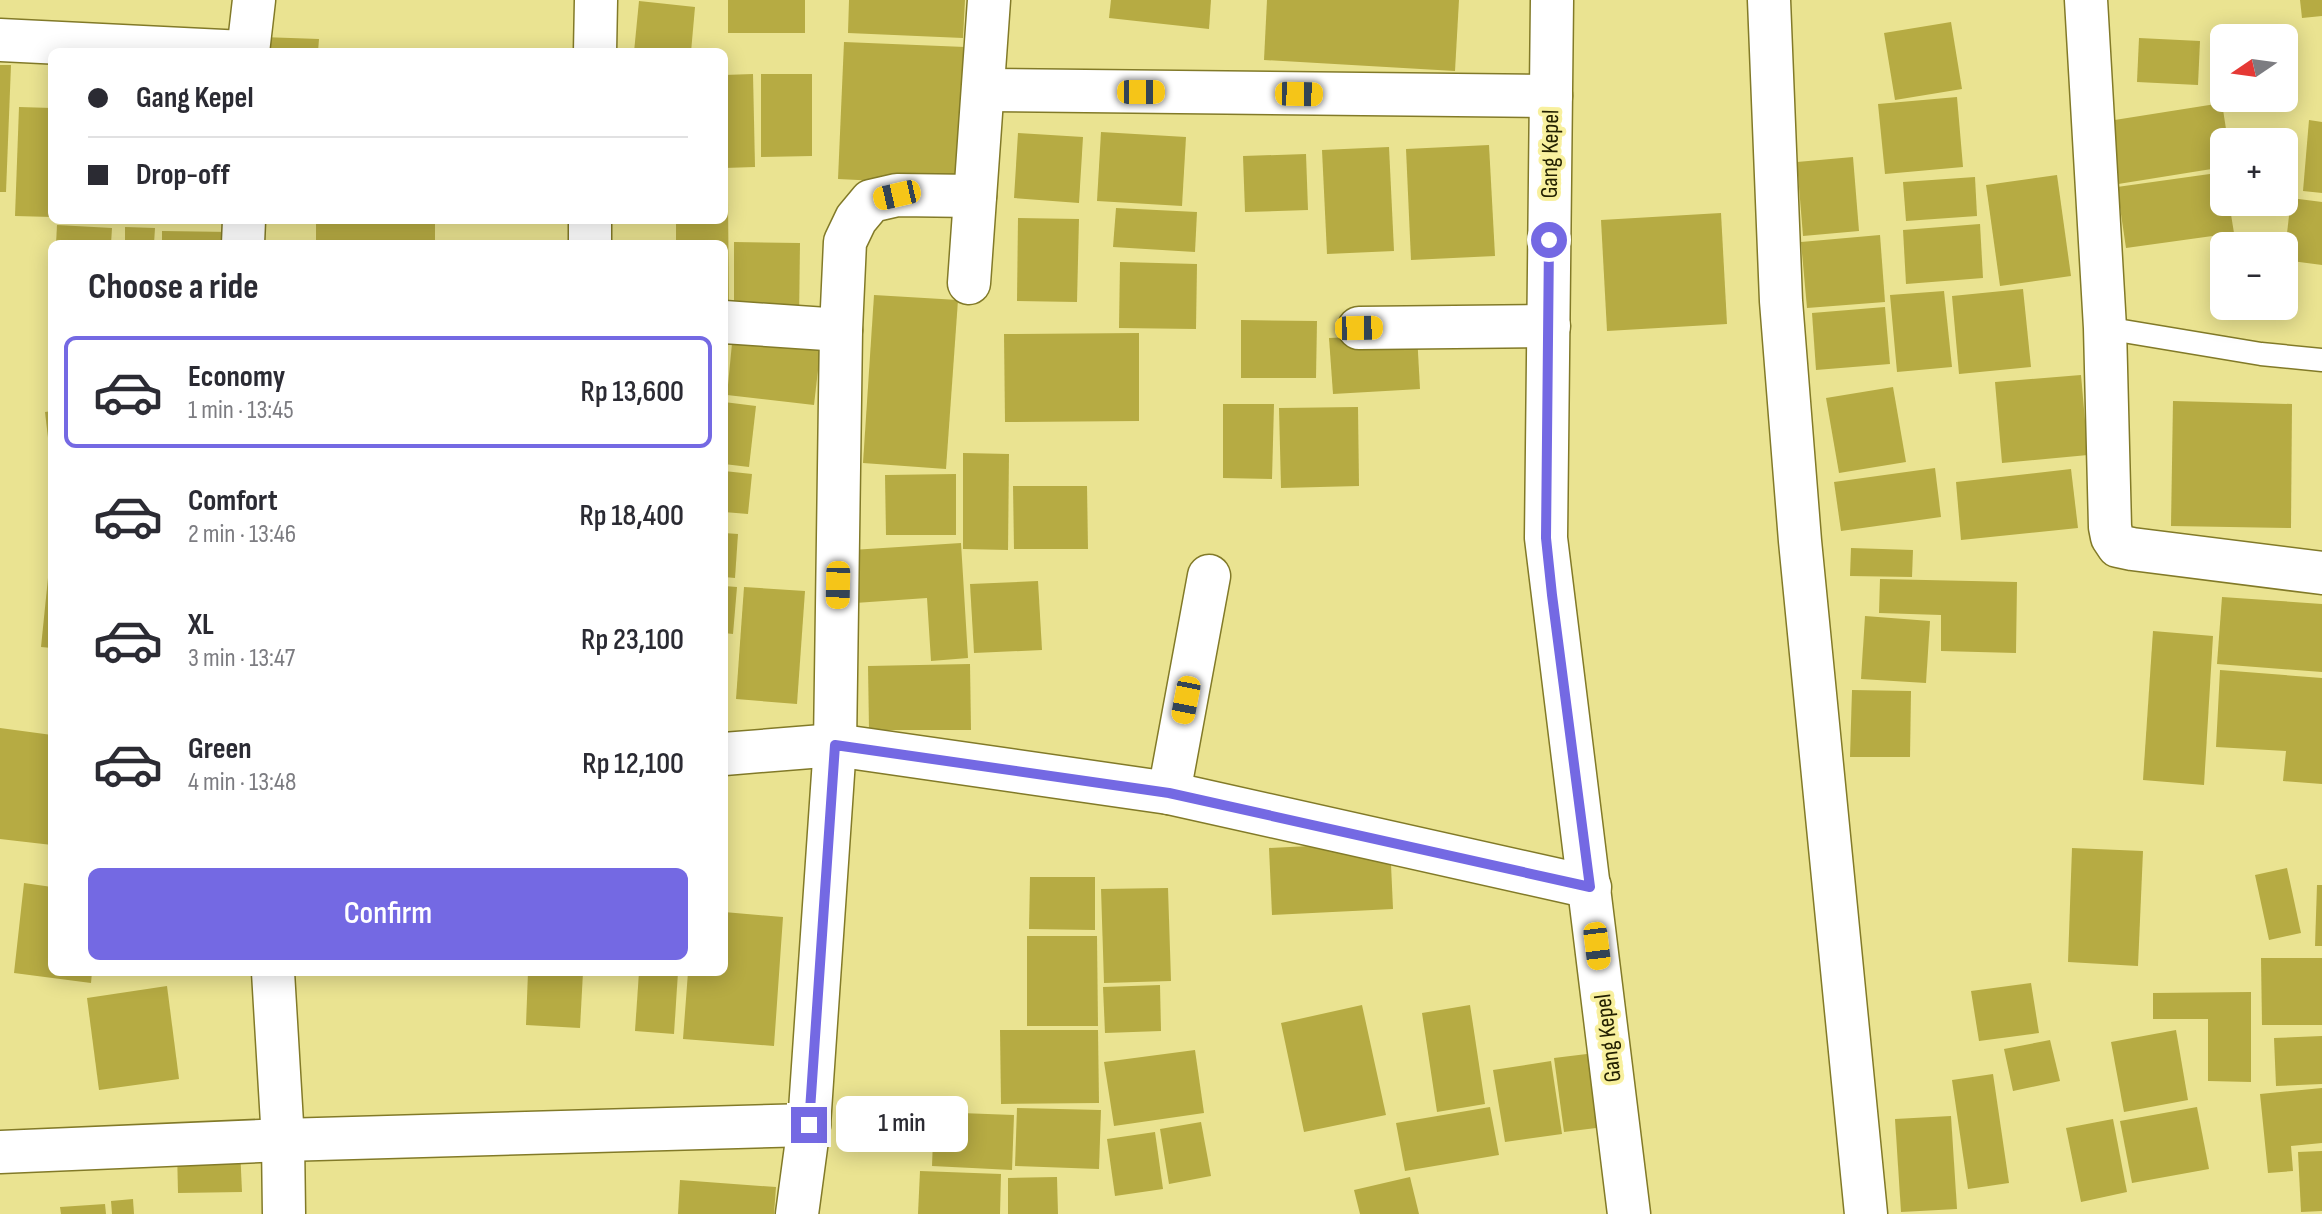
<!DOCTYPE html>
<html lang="en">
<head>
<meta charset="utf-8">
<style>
  :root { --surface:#fff; --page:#f2f2f3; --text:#2b2b33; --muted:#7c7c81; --line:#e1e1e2; --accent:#7469e3 }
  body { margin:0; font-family:"Sofia Sans Condensed",sans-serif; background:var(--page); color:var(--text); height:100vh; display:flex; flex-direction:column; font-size:30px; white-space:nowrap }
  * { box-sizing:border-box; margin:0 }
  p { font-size:26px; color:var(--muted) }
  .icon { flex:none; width:44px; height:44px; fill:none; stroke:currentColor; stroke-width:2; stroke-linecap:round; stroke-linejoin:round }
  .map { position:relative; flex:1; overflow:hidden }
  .drawer { position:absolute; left:48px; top:240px; width:680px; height:736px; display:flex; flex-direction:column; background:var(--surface); border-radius:12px; box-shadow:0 4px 20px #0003 }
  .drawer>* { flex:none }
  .top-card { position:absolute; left:48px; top:48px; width:680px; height:176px; border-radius:12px; box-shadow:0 4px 20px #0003; display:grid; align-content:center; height:176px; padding:0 40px; background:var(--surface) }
  .needle { width:52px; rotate:257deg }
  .tools { position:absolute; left:2210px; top:24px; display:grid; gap:16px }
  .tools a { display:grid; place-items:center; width:88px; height:88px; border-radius:12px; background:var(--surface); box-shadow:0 4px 20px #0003; font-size:40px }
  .end { position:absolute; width:36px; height:36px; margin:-18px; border:10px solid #7469e3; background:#fff; box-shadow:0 0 0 4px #fff }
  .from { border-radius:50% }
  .bubble { position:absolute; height:56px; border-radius:12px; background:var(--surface); box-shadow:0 4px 20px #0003; font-size:26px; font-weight:600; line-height:56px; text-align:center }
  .car { position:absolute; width:24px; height:48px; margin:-24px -12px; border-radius:10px; box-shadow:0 0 6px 2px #0007; background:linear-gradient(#f5c518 24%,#345 0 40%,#f5c518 0 76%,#345 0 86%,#f5c518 0) }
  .top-card b { display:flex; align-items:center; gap:28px; height:76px; font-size:30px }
  .top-card b+b { border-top:2px solid var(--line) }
  .top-card i { width:20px; height:20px; background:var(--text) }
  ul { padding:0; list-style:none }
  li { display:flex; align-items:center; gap:24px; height:112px; margin:0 16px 12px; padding:0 24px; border:4px solid transparent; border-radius:12px }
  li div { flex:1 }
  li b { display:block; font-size:30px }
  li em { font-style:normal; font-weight:600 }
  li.current { border-color:var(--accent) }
  li>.icon { width:72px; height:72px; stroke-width:1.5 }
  h2 { padding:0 40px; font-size:36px; line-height:96px }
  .cta { display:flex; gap:16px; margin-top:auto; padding:16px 40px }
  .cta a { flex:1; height:92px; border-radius:12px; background:var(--accent); color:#fff; font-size:32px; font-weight:600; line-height:92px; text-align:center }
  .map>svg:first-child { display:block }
  .building { fill:#b6ab43 }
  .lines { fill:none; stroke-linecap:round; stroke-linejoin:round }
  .service-casing { stroke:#827a28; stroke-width:25 }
  .minor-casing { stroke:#827a28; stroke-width:45 }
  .service { stroke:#fff; stroke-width:22 }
  .minor { stroke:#fff; stroke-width:42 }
  .route { stroke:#7469e3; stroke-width:10 }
  .labels { text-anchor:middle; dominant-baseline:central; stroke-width:8; stroke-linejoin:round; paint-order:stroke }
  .street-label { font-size:24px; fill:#242100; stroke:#f8f09e }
</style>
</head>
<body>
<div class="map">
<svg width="2322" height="1214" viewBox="0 0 2322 1214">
  <rect width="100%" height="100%" fill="#eae391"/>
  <g class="building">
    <rect x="728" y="0" width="77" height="33"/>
    <polygon points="849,0 965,0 963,38 848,33"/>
    <polygon points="1111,0 1211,0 1209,29 1109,18"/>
    <polygon points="1267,0 1459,0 1455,71 1264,60"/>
    <polygon points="2300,0 2322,0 2322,16 2302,18"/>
    <polygon points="639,1 695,7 691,52 634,52"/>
    <polygon points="1951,22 1962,89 1895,100 1884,33"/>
    <polygon points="262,37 319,39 318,52 262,52"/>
    <polygon points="2139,38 2200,41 2198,85 2137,82"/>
    <polygon points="844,42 965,47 959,185 838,179"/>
    <polygon points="0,65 11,65 6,192 0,192"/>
    <polygon points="753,74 755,167 724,168 724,75"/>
    <polygon points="761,74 812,74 812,156 761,157"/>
    <polygon points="1957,97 1963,167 1885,174 1878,104"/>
    <polygon points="2222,103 2228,142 2224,142 2224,167 2112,185 2102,122"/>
    <polygon points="19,107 52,108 52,217 15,216"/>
    <polygon points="2309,120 2322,122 2322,193 2303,191"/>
    <polygon points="1101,132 1186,137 1182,206 1097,201"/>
    <polygon points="1018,133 1083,137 1079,203 1014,198"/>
    <polygon points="1489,145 1495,256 1411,260 1406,149"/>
    <polygon points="1389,147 1394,251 1327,254 1322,150"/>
    <polygon points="1306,154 1308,210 1245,212 1243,156"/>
    <polygon points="1853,157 1859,231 1803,236 1797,162"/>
    <polygon points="2224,172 2224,202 2229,202 2234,233 2126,248 2117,187"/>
    <polygon points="2057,175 2071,276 2000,286 1986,185"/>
    <polygon points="1975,177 1977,216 1906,221 1903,182"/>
    <polygon points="2291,198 2322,202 2322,265 2284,260"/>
    <polygon points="724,201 728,201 729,311 724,311 724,244 676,244 676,220 724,220"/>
    <polygon points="1116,208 1197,212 1195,252 1113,247"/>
    <polygon points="1721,213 1727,324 1607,331 1601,220"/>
    <polygon points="1018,218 1079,219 1077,302 1017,301"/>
    <rect x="316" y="220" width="119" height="24"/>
    <polygon points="1980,224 1983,278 1906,284 1903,230"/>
    <polygon points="57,225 112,228 111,244 56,244"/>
    <polygon points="125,227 155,228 154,244 125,244"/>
    <polygon points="162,231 232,232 232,244 162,244"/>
    <polygon points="1880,235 1885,302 1807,308 1801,242"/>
    <polygon points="734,242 800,243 799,321 734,321"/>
    <polygon points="1120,262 1197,264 1196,329 1119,328"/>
    <polygon points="2023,289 2031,367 1959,374 1952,296"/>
    <polygon points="1944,291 1952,367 1897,372 1890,295"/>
    <polygon points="874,295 958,300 946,469 863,463"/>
    <polygon points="1885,307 1890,364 1816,370 1812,313"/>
    <polygon points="1241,320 1317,321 1316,378 1241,378"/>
    <polygon points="733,333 821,344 814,405 727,395"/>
    <polygon points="1139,333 1139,421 1005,422 1004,334"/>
    <polygon points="1417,334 1420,389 1333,394 1329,338"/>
    <polygon points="2081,375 2088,455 2002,463 1995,382"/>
    <polygon points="1893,387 1906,462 1839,473 1826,398"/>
    <polygon points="2173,401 2292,404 2291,528 2171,526"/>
    <polygon points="724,402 756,406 749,467 724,464"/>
    <polygon points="1223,404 1274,404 1272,479 1223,478"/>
    <polygon points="1358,407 1359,486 1281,488 1279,408"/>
    <polygon points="52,411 52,455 50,455 45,412"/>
    <polygon points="963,453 1009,454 1008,550 963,549"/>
    <polygon points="1935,468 1941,517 1841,531 1834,482"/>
    <polygon points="2071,469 2078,528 1961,540 1956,482"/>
    <polygon points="724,471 752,474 748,514 724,512"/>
    <polygon points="956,474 956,535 886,535 885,475"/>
    <polygon points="1013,486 1087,486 1088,549 1014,549"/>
    <polygon points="724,533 738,534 735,578 724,577"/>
    <polygon points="961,543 968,658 931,661 927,598 855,603 852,550"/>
    <polygon points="1851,548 1913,550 1912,577 1850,576"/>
    <polygon points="48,578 52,578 52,648 41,647"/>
    <polygon points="1880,579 2017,582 2016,653 1941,651 1941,615 1879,613"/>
    <polygon points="1038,581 1042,650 974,653 970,584"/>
    <polygon points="724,586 737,587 733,634 724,633"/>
    <polygon points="744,587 805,591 797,704 736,699"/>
    <polygon points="2222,597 2322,604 2322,672 2217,664"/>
    <polygon points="1865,616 1930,621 1926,683 1861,679"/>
    <polygon points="2153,631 2213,636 2204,785 2143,780"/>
    <polygon points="970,664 971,730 869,730 868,666"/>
    <polygon points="2220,670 2322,678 2322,784 2283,781 2286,751 2216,747"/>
    <polygon points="1852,690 1911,691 1910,757 1850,757"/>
    <polygon points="0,728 52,735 52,845 0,839"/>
    <polygon points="1390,842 1393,909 1272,915 1269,848"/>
    <polygon points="2072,848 2143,851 2138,966 2068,962"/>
    <polygon points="2287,868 2301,933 2269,940 2255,875"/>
    <polygon points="1030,877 1095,877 1095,930 1029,929"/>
    <polygon points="24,883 52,887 52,972 92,972 91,983 14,973"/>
    <polygon points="2317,885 2322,885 2322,946 2315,946"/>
    <polygon points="1168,888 1171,981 1104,983 1101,889"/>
    <polygon points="724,912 783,917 774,1046 683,1039 688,972 724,972"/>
    <polygon points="1027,936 1097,936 1098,1026 1027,1026"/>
    <polygon points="2261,958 2322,958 2322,1025 2262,1025"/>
    <polygon points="528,972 583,972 580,1028 526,1025"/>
    <polygon points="639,972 678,972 674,1034 635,1031"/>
    <polygon points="2031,983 2039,1033 1979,1041 1971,991"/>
    <polygon points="1160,985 1161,1031 1105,1033 1103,987"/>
    <polygon points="167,986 179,1079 99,1090 87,998"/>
    <polygon points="2251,992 2251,1082 2208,1081 2208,1019 2153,1019 2153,993"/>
    <polygon points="1362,1005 1386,1115 1304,1132 1281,1023"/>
    <polygon points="1470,1005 1485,1104 1437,1112 1422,1013"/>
    <polygon points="1000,1030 1098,1030 1099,1103 1001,1104"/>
    <polygon points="2176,1030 2188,1100 2124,1112 2111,1042"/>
    <polygon points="2322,1036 2322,1084 2276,1086 2274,1038"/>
    <polygon points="2050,1040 2060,1081 2013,1091 2004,1049"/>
    <polygon points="1195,1050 1204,1113 1114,1126 1104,1062"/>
    <polygon points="1595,1053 1604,1127 1564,1132 1554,1058"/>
    <polygon points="1551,1061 1562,1134 1505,1142 1493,1070"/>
    <polygon points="1993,1074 2009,1183 1968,1189 1952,1080"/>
    <polygon points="2322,1088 2322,1143 2291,1146 2293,1171 2268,1173 2260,1094"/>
    <polygon points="1490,1107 1499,1155 1405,1171 1396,1123"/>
    <polygon points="2197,1107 2209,1169 2132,1183 2120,1121"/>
    <polygon points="1017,1108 1101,1110 1099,1169 1015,1166"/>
    <polygon points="934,1112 1014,1115 1012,1170 932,1166"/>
    <polygon points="1951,1116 1957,1209 1901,1212 1895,1119"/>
    <polygon points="2113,1119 2127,1192 2081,1202 2066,1128"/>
    <polygon points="1201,1122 1211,1176 1169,1184 1160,1129"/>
    <polygon points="1155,1132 1163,1189 1115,1196 1107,1139"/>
    <polygon points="240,1148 242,1192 178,1193 177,1150"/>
    <polygon points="2322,1151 2322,1211 2301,1212 2298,1152"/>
    <polygon points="920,1171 1001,1174 1000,1214 918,1214"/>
    <polygon points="1057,1177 1058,1214 1008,1214 1008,1178"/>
    <polygon points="1410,1177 1419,1214 1360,1214 1354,1190"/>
    <polygon points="680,1180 776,1187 774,1214 678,1214"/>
    <polygon points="133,1199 134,1214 112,1214 111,1201"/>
    <polygon points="105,1204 106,1214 61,1214 60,1207"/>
  </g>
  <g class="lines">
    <defs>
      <polyline id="service" points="2105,328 2261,354 2322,360"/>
      <g id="minor">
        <polyline points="1552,0 1546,538 1629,1214"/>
        <polyline points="1769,0 1781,301 1800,541 1866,1214"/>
        <polyline points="2086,0 2105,328 2110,527 2112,537 2118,546 2132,549 2322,573"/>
        <polyline points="0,40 244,52"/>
        <polyline points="248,52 254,0"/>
        <polyline points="595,52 596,0"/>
        <polyline points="984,90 1551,96"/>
        <polyline points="243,244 244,220"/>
        <polyline points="590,244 590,220"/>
        <polyline points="969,283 989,0"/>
        <polyline points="724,322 841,330"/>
        <polyline points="1359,328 1549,326"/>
        <polyline points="724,754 835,745 1169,793 1590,887"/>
        <polyline points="1169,793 1209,576"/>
        <polyline points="273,972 283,1140 284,1214"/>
        <polyline points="0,1152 283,1140 809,1125"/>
        <polyline points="797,1214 809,1125 835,745 841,330 845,242 856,219 871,201 897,195 975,196"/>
      </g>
    </defs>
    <use href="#service" class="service-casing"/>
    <use href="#minor" class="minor-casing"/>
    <use href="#service" class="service"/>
    <use href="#minor" class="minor"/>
  </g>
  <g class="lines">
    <polyline class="route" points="809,1125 835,745 1169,793 1590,887 1552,595 1546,538 1549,240"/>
  </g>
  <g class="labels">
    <g class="street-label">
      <text transform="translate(1550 154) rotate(-89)">Gang Kepel</text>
      <text transform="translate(1608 1038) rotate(-97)">Gang Kepel</text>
    </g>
  </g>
</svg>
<div class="tools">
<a><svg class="needle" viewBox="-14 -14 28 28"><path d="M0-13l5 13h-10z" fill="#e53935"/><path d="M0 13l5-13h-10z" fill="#7c7c81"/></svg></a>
<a>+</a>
<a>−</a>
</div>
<i class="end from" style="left:1549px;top:240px"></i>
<i class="end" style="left:809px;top:1125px"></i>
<div class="bubble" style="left:836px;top:1096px;width:132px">1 min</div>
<i class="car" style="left:1141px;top:92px;rotate:90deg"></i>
<i class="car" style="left:1299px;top:94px;rotate:91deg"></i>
<i class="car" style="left:897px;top:195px;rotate:257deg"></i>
<i class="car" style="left:1359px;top:328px;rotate:89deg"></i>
<i class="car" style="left:838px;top:585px;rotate:181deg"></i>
<i class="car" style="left:1186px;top:700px;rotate:191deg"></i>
<i class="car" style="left:1597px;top:946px;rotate:173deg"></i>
<div class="top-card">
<b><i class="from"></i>Gang Kepel</b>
<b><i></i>Drop-off</b>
</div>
<section class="drawer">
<h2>Choose a ride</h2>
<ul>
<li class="current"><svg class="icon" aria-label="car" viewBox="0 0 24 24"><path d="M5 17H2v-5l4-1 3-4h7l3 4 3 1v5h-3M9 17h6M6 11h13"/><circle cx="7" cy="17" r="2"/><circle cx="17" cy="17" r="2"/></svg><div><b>Economy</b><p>1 min · 13:45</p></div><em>Rp 13,600</em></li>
<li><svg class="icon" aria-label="car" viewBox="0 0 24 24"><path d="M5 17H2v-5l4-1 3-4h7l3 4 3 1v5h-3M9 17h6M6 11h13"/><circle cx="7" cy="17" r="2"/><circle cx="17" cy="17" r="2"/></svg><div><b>Comfort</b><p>2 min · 13:46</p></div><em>Rp 18,400</em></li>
<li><svg class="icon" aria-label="car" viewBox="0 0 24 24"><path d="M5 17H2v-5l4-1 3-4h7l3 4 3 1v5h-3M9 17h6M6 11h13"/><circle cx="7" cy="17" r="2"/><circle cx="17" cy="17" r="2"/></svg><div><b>XL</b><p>3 min · 13:47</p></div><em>Rp 23,100</em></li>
<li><svg class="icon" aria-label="car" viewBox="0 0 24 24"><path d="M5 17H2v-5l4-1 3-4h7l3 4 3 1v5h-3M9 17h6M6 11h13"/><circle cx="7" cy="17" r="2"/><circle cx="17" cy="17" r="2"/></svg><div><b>Green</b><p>4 min · 13:48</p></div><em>Rp 12,100</em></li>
</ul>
<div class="cta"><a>Confirm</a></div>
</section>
</div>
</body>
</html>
